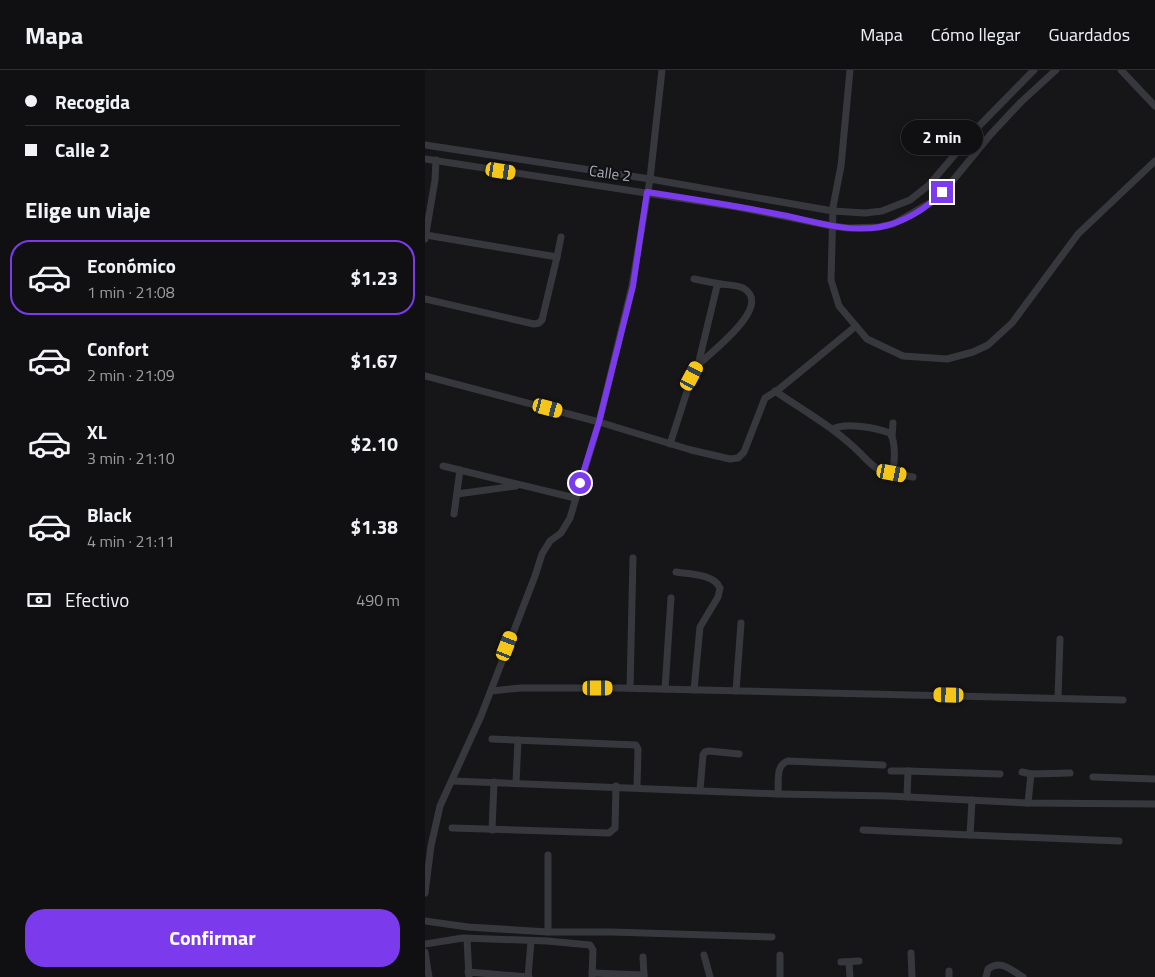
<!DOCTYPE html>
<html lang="es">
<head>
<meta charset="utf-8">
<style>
  :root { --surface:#101012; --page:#1e1e20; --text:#f1f3f6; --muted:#9c9d9f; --line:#303032; --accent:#7c3aed }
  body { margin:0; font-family:"Titillium Web",sans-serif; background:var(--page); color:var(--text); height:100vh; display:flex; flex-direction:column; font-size:19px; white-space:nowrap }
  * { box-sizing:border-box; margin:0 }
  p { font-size:16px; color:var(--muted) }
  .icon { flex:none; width:28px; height:28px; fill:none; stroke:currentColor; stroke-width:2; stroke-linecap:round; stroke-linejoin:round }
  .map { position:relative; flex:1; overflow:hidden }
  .side { display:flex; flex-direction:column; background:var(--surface); width:425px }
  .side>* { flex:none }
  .hud { display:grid; align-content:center; height:110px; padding:0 25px; background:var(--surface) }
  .end { position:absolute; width:22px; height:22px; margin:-11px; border:6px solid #7c3aed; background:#fff; box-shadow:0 0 0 2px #fff }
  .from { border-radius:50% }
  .bubble { position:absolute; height:35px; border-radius:18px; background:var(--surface); box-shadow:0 2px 12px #0003,0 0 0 1px var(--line); font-size:16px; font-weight:700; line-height:35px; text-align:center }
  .car { position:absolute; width:15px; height:30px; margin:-15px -8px; border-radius:6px; box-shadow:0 0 4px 1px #0007; background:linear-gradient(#f5c518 24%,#345 0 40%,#f5c518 0 76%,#345 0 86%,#f5c518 0) }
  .hud b { display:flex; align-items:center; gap:18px; height:48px; font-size:19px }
  .hud b+b { border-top:1px solid var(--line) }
  .hud i { width:12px; height:12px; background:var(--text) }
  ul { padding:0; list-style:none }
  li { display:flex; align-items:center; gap:15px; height:75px; margin:0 10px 8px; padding:0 15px; border:2px solid transparent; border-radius:20px }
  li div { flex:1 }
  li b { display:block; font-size:19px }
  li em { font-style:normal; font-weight:700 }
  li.current { border-color:var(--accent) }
  li>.icon { width:45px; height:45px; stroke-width:1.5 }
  h2 { padding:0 25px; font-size:22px; line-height:60px }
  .pay { display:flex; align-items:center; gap:12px; height:55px; padding:0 25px; font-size:19px }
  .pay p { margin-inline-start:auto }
  .primary-button { display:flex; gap:10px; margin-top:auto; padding:10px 25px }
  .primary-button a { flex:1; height:58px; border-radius:20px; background:var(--accent); color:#fff; font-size:20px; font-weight:700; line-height:58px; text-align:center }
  header { display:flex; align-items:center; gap:30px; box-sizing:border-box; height:70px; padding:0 25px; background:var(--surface); border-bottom:1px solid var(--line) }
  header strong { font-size:24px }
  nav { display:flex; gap:28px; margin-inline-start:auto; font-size:18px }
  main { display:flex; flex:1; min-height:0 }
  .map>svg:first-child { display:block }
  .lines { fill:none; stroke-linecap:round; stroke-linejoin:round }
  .minor { stroke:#37383d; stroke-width:7 }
  .route { stroke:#7c3aed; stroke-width:6 }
  .labels { text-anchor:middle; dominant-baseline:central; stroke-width:4.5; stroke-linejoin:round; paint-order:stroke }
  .street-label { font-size:15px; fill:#a8adb8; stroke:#111113 }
</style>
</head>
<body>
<header>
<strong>Mapa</strong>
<nav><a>Mapa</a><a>Cómo llegar</a><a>Guardados</a></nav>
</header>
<main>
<section class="side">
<div class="hud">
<b><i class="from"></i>Recogida</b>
<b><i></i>Calle 2</b>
</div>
<h2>Elige un viaje</h2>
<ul>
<li class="current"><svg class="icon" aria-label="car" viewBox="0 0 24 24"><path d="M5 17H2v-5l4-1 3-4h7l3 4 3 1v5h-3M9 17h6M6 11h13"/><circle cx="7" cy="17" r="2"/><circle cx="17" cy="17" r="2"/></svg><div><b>Económico</b><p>1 min · 21:08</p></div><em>$1.23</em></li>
<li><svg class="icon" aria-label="car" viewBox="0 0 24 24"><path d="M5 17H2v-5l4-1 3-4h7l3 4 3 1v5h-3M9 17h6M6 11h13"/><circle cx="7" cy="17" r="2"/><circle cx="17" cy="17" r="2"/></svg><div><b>Confort</b><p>2 min · 21:09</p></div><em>$1.67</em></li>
<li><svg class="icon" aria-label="car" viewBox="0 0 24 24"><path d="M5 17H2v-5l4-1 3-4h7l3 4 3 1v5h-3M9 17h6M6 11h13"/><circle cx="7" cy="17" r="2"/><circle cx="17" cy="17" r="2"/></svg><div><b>XL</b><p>3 min · 21:10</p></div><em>$2.10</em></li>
<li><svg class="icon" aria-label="car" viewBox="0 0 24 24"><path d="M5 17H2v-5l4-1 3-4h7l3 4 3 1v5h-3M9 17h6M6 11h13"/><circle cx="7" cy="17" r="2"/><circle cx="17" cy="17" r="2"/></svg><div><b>Black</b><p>4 min · 21:11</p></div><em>$1.38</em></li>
</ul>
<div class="pay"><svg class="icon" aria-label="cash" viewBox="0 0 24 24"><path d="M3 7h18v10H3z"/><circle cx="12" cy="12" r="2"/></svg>Efectivo<p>490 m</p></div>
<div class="primary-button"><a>Confirmar</a></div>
</section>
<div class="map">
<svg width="730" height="907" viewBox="0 0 730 907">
  <rect width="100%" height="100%" fill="#161618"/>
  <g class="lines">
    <g class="minor">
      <polyline points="237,0 225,109 207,216 174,352 266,380 305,389 313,388 319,382 340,328 353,320 431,256"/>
      <polyline points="425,0 416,96 408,137 406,210 414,236 442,269 478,286 522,289 548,282 563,275 587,253 653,164 730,91"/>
      <polyline points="696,0 730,36"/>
      <polyline points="0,75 225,109 408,141 440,143 457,141 485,130 504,115 555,55 609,0"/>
      <polyline points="0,89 312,137 407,156 423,158 454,157 468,154 510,130 525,114 566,64 596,32 631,0"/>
      <polyline points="0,169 10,110 11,90"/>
      <polyline points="132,187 136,167"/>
      <polyline points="269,209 295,214"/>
      <polyline points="0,229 109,254 114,253 117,250 132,187 1,165"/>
      <polyline points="0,306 174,352 145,448 136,463 125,471 117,484 110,506 56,646 15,736 6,776 0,823"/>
      <path d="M350 321C379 341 410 358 435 383 443 391 454 404 467 403 470 393 471 372 465 363 451 358 421 352 408 359"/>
      <polyline points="467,366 468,353"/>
      <path d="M245 374 267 306 273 295 292 216 295 214C303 215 312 215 318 218 350 235 285 283 273 295"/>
      <polyline points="18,396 150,428"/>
      <polyline points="467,403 488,407"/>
      <polyline points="32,424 91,416"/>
      <polyline points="29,444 35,400"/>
      <path d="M251 502C264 504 289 504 295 518L293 527 275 557 269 620"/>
      <polyline points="205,618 208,488"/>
      <polyline points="240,619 246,528"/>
      <polyline points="66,621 96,618 192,618 698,630"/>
      <polyline points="311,621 316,553"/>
      <polyline points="633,628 635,569"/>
      <polyline points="67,669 211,675 213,679 212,717"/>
      <polyline points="466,701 483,701"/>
      <polyline points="597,702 606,704"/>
      <polyline points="668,707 730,709"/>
      <polyline points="27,711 353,724 464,726 603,733 730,734"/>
      <polyline points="91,713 93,670"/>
      <polyline points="275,720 278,685 280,682 284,681 314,684"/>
      <path d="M353 724C354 712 350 695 363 691L458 695"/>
      <polyline points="482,727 483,701 575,704"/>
      <polyline points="603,733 606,704 645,703"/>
      <polyline points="27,758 184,763 190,758 191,716"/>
      <polyline points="67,760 69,712"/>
      <polyline points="438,760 545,765 547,730"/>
      <polyline points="545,765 694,771"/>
      <polyline points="0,851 43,857 123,862 187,862 347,867"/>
      <polyline points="123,862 123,785"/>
      <polyline points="42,869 44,907"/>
      <polyline points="0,874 38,868 122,871 165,875 168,880 167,907"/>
      <polyline points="0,882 4,907"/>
      <polyline points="486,883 487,907"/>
      <polyline points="279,885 285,907"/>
      <polyline points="355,885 355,907"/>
      <polyline points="218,887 219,905"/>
      <polyline points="416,892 434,891"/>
      <polyline points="424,892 425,907"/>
      <polyline points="524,901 524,907"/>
      <polyline points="43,902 104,907"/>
      <polyline points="167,903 219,905 219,907"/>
      <polyline points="103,907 106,871"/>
      <path d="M561 907 563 899C576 889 586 900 598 907"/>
    </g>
  </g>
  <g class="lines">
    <path class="route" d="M155 413 174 352 208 216 222 122C267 129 313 136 357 145 389 151 422 163 455 157 477 153 502 139 517 122"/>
  </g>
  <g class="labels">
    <g class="street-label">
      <text transform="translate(185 103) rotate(8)">Calle 2</text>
    </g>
  </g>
</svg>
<i class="end from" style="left:155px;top:413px"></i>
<i class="end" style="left:517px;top:122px"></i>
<div class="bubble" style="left:476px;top:50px;width:82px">2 min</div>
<i class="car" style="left:76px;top:101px;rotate:99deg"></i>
<i class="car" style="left:267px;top:306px;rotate:28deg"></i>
<i class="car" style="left:123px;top:338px;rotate:105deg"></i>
<i class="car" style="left:467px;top:403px;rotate:101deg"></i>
<i class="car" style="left:82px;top:576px;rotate:21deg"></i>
<i class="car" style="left:173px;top:618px;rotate:90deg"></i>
<i class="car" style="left:524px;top:625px;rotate:271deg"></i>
</div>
</main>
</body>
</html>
